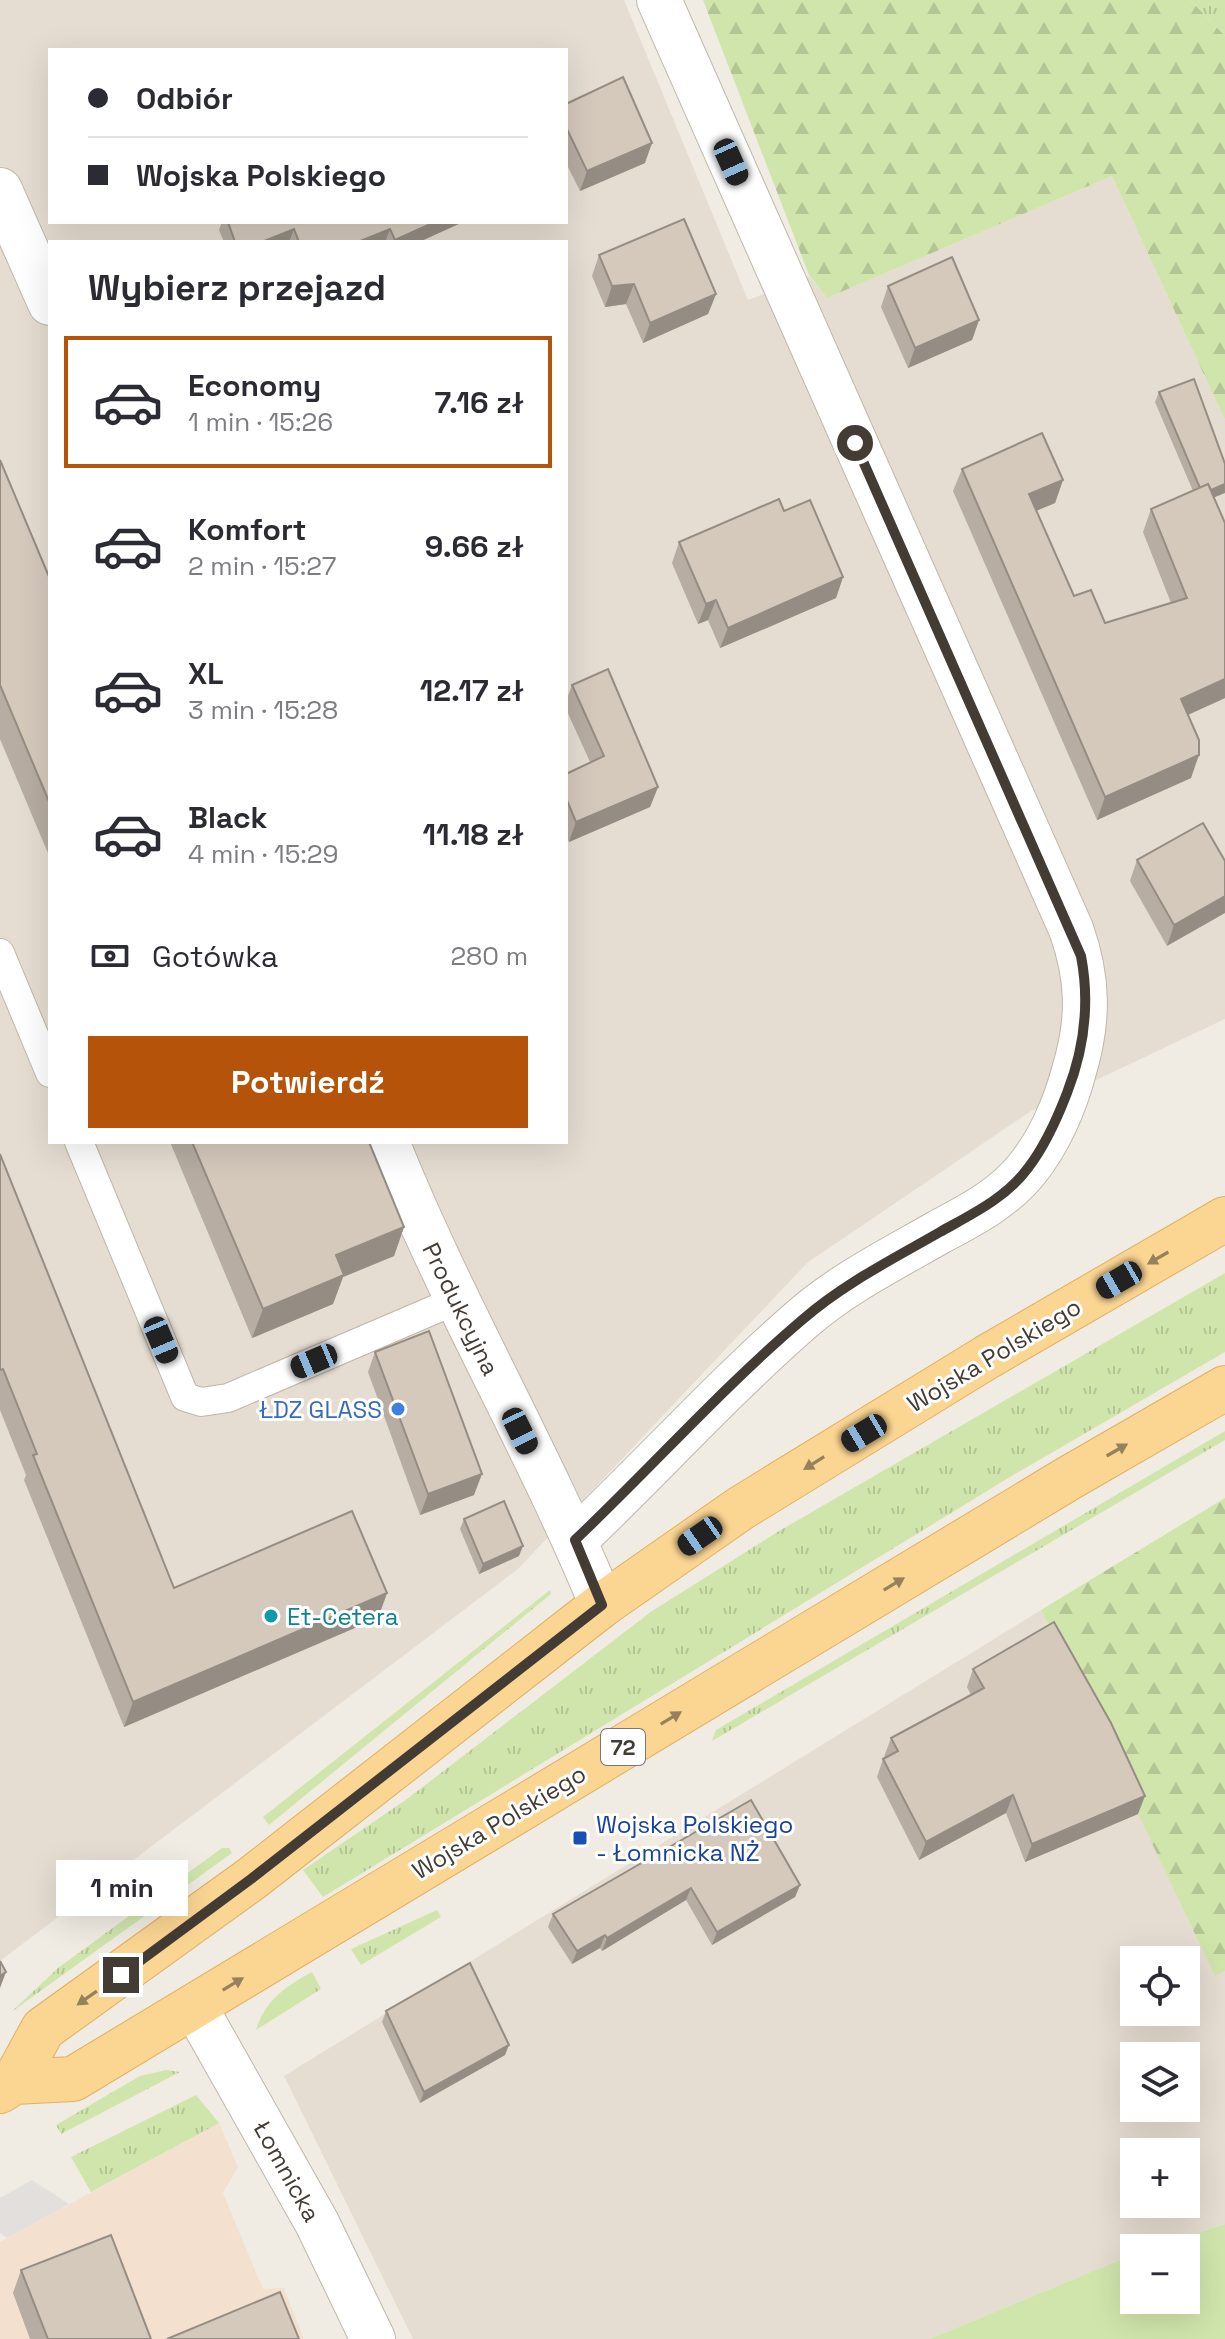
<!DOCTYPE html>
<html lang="pl">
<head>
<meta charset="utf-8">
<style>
  :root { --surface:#fff; --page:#f7f7f7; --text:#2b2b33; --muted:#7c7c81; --line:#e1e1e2; --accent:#b45309 }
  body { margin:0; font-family:"Space Grotesk",sans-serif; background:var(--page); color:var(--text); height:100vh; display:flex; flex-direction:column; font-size:30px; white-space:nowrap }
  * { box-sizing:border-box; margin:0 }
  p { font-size:26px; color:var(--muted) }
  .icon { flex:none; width:44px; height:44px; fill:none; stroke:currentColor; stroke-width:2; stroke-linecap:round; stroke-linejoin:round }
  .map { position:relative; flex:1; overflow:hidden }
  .side { position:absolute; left:48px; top:240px; width:520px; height:904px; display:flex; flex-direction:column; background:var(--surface); border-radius:0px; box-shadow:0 8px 32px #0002 }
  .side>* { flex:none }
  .banner { position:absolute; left:48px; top:48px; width:520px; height:176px; border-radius:0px; box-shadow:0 8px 32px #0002; display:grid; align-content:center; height:176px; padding:0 40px; background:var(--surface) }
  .tools { position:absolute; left:1120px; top:1946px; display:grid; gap:16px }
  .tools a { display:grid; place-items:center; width:80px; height:80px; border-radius:0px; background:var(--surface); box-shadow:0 8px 32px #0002; font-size:40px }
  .end { position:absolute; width:36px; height:36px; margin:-18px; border:10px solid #433c34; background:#fff; box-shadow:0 0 0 4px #fff }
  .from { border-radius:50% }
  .bubble { position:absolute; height:56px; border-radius:0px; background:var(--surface); box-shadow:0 8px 32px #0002; font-size:26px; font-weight:700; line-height:56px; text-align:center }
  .car { position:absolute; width:24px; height:48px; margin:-24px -12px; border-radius:10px; box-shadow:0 0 6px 2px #0007; background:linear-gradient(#222 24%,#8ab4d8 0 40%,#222 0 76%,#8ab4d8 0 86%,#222 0) }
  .banner b { display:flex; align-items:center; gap:28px; height:76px; font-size:30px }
  .banner b+b { border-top:2px solid var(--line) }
  .banner i { width:20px; height:20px; background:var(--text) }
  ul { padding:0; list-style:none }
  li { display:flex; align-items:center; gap:24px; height:132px; margin:0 16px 12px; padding:0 24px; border:4px solid transparent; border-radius:0px }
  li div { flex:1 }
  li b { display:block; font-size:30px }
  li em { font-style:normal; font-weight:700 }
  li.selected { border-color:var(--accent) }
  li>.icon { width:72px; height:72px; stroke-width:1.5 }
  h2 { padding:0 40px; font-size:36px; line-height:96px }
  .pay { display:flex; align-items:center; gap:20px; height:88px; padding:0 40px; font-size:30px }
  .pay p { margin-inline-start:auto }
  .action { display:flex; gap:16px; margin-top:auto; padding:16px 40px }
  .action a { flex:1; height:92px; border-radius:0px; background:var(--accent); color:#fff; font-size:32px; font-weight:700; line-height:92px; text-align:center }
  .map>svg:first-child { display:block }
  .residential { fill:#e5ddd1; fill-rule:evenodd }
  .commercial { fill:#f3e0ce }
  .grass { fill:url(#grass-tufts) }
  .forest { fill:url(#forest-firs) }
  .garden { fill:#d0e5ac }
  .parking { fill:#e2dfdc }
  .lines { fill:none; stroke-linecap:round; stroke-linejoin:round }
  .lane-casing { stroke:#bfb6a9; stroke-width:30 }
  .street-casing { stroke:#bfb6a9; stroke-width:46 }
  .primary-casing { stroke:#e0b062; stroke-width:46 }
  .lane { stroke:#fff; stroke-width:28 }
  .street { stroke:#fff; stroke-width:44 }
  .primary { stroke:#fbd592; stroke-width:44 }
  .wall { fill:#b7ada2 }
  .shaded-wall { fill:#958d84 }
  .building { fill:#d5c9bc; stroke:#958d84; stroke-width:2 }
  .oneway { fill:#96815e }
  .route { stroke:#433c34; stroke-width:10 }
  .shop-dot { fill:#3f7fe0; stroke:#fff; stroke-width:3 }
  .culture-dot { fill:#0f9aa8; stroke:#fff; stroke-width:3 }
  .transit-dot { fill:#1a4fb4; stroke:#fff; stroke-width:3 }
  .labels { text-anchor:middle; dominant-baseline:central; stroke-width:6; stroke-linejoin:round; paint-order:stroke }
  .shield { fill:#fff; stroke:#7b7671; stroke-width:2 }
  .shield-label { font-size:22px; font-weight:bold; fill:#433c34 }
  .street-label { font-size:24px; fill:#433c34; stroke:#fff }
  .shop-label { font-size:24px; fill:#366cbe; stroke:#fff; text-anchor:end }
  .culture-label { font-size:24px; fill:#0d838f; stroke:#fff; text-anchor:start }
  .transit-label { font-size:24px; fill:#164399; stroke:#fff; text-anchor:start }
</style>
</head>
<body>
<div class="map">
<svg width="1225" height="2339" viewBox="0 0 1225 2339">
  <defs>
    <pattern id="grass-tufts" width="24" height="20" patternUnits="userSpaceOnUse" patternTransform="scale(2)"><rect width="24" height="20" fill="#d0e5ac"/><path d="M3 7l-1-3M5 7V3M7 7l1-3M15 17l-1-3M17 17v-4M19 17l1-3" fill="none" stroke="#b4c595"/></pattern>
    <pattern id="forest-firs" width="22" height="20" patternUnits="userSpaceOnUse" patternTransform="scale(2)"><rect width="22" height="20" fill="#d0e5ac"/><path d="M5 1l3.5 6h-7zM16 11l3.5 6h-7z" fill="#b4c595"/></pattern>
  </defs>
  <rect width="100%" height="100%" fill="#f1ece3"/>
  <g class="residential">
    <path d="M0 0H624L748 300 809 276 827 298 1112 176 1225 420V1019L1031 1111 807 1263 518 1569 0 1961ZM50 50H566V222H50ZM50 242H566V1142H50Z"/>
    <path d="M1041 1610 1215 1975 1225 1971V2224L1152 2248H1134V2254L930 2339H413L284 2076ZM1134 1960H1186V2012H1134ZM1134 2056H1186V2108H1134ZM1134 2152H1186V2204H1134Z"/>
  </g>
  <polygon class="commercial" points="219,2123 238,2167 223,2193 263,2289 284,2288 304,2339 0,2339 0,2242"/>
  <g class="grass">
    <polygon points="1190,0 1225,0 1225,36"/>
    <polygon points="1225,1273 1225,1352 1010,1477 323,1897 303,1870 407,1799 652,1611 779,1531"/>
    <polygon points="1225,1431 1225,1440 712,1741 716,1730"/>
    <polygon points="550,1590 551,1594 269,1825 263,1817"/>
    <polygon points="222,1848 229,1848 232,1853 10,2013 58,1968"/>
    <polygon points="437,1910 441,1917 361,1965 351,1949"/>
    <path d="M312 1972 321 1989 256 2030C265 2000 285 1987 312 1972Z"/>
    <polygon points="166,2070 180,2072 61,2134 56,2125 140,2076"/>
    <polygon points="196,2095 219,2123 91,2192 71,2157"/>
  </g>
  <g class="forest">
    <polygon points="703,0 1190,0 1225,36 1225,420 1112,176 827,298 809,275"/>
    <polygon points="1225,1498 1225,1971 1215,1976 1041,1610"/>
  </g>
  <polygon class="garden" points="1225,2224 1225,2339 930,2339 1134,2254 1134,2300 1186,2300 1186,2248 1152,2248"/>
  <polygon class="parking" points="32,2180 69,2204 7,2238 0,2233 0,2198"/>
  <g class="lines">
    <defs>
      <g id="lane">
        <polyline points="0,953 50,1073"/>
        <polyline points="79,1142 185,1397 201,1402 228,1398 457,1300"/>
      </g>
      <g id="street">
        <polyline points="0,190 50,303"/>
        <path d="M387 1142C450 1300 537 1447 602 1605"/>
        <path d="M575 1540C651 1468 722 1389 801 1320 842 1284 892 1259 939 1232 971 1215 1004 1198 1027 1169 1049 1142 1065 1105 1074 1071 1089 1021 1089 979 1071 929L659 0"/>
        <polyline points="195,2007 317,2223 373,2339"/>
      </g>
      <g id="primary">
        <polyline points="14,2082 43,2029 251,1879 602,1605 741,1508 987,1357 1225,1219"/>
        <polyline points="0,2091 14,2082 73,2079 1069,1478 1225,1388"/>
      </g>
    </defs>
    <use href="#lane" class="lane-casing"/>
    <use href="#street" class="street-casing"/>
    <use href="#primary" class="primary-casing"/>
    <use href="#lane" class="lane"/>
    <use href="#street" class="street"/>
    <use href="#primary" class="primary"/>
  </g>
  <g class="wall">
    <polygon points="566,104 645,163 580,191 566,163"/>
    <polygon points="222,222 463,222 419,242 224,242 219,230"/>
    <polygon points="599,255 716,294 708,314 643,343 626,304 605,307 592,276"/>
    <polygon points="888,286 979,320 972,340 908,368 881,307"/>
    <polygon points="1159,392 1214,498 1225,523 1225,698 1188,715 1191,778 1097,820 953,491 962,469 1063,480 1055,503 1036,511 1074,596 1105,623 1171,603 1143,532 1151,509 1193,491 1155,402"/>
    <polygon points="0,460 50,579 50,858 0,739"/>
    <polygon points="784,511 843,577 836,598 720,648 708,620 698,624 672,563 679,542"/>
    <polygon points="572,685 658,787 650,807 569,842 566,836 566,774 590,762 566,709 566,701"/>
    <polygon points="1137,860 1225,861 1167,946 1130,881"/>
    <polygon points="170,1142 369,1142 404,1227 394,1256 343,1277 333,1304 252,1338"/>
    <polygon points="0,1154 174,1588 387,1593 378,1618 124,1727 24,1480 26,1475 0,1410"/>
    <polygon points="375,1352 474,1495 420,1515 368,1372"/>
    <polygon points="464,1519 519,1556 479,1574 460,1529"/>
    <polygon points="973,1669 1138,1814 1025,1862 1006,1813 919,1860 877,1777 883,1759 885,1758 884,1757 891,1738 971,1695 967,1687"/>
    <polygon points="751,1800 800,1885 795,1897 712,1945 686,1900 602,1951 600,1948 572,1964 548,1927 553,1914"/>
    <polygon points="386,2011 505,2055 420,2103 382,2022"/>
    <polygon points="21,2270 151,2339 30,2339 13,2293"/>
  </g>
  <g class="shaded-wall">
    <polygon points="652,143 645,163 580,191 587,171"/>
    <polygon points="435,222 463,222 419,242 394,242 395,240"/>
    <polygon points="294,229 289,242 262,242"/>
    <polygon points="390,229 385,242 358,242"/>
    <polygon points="634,284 626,304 605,307 612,286"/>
    <polygon points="716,294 708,314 643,343 650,323"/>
    <polygon points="979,320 972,340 908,368 915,348"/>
    <polygon points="1063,480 1055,503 1021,517 1029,494"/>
    <polygon points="1225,484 1225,493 1198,504 1202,493"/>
    <polygon points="843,577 836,598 720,648 728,628"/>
    <polygon points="716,600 708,620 698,624 706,604"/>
    <polygon points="1225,679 1225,698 1172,722 1181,699"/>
    <polygon points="1199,755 1191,778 1097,820 1105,797"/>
    <polygon points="658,787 650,807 569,842 576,822"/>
    <polygon points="1225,896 1225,913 1167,946 1174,925"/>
    <polygon points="404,1227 394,1256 343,1277 333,1304 252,1338 263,1309 336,1255"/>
    <polygon points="482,1474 474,1495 420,1515 428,1494"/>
    <polygon points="523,1546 519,1556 479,1574 483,1564"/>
    <polygon points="387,1593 378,1618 124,1727 133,1702"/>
    <polygon points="1013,1795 1006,1813 919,1860 926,1842"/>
    <polygon points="1145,1796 1138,1814 1025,1862 1032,1844"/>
    <polygon points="800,1885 795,1897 712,1945 717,1932"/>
    <polygon points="691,1888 686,1900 602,1951 607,1938"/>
    <polygon points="605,1935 600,1948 572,1964 577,1951"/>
    <polygon points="6,1972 0,1988 0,1976"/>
    <polygon points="509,2045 505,2055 420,2103 424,2092"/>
  </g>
  <g class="building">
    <polygon points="623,77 652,143 587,171 566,127 566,104"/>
    <polygon points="684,219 716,294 650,323 634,284 612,286 599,255"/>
    <polygon points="228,222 435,222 395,240 390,229 358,242 299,242 294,229 262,242 235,242"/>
    <polygon points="952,257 979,320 915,348 888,286"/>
    <polygon points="1194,379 1225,464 1225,484 1211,490 1208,484 1200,488 1159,392"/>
    <polygon points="1042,433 1063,480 1029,494 1074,596 1091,590 1105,623 1187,598 1151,509 1208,484 1225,523 1225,679 1181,699 1199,740 1199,755 1105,797 962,469"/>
    <polygon points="0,460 50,579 50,804 0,685"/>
    <polygon points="779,499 784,511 810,500 843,577 728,628 716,600 706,604 679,542"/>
    <polygon points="608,669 658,787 576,822 566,798 566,774 604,756 572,685"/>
    <polygon points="1203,823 1225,861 1225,896 1174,925 1137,860"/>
    <polygon points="192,1142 369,1142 404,1227 336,1255 344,1275 263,1309"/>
    <polygon points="0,1154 174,1588 352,1511 387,1593 133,1702 33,1455 37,1454 3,1369 0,1370"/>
    <polygon points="429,1331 482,1474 428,1494 375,1352"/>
    <polygon points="504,1501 523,1546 483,1564 464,1519"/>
    <polygon points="1054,1622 1111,1723 1145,1796 1032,1844 1013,1795 926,1842 883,1759 898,1751 891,1738 984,1688 973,1669"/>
    <polygon points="751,1800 800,1885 717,1932 691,1888 607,1938 605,1935 577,1951 553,1914"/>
    <polygon points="0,1961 6,1972 0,1976"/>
    <polygon points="470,1963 509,2045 424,2092 386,2011"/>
    <polygon points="111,2235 151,2339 48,2339 21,2270"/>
    <polygon points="280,2292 299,2339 167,2339"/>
  </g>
  <defs><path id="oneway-solid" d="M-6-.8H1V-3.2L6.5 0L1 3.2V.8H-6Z" transform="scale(2)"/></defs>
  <g class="oneway">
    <use href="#oneway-solid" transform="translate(1158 1258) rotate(150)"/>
    <use href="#oneway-solid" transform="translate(1117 1450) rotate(-30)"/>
    <use href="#oneway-solid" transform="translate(814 1463) rotate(148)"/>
    <use href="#oneway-solid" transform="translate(894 1584) rotate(-31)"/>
    <use href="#oneway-solid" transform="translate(671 1718) rotate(-31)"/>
    <use href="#oneway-solid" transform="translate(233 1984) rotate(-31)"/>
    <use href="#oneway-solid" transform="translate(87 1998) rotate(145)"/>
  </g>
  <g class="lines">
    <path class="route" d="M121 1975 251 1879 602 1605 575 1540C651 1468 722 1388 802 1320 843 1284 893 1259 940 1232 972 1214 1006 1198 1028 1168 1045 1146 1057 1119 1067 1093 1085 1047 1090 1003 1081 956L855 443"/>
  </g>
  <circle class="shop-dot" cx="398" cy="1409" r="8"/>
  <circle class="culture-dot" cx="271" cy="1616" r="8"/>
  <rect class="transit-dot" x="572" y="1830" width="16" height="16" rx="4"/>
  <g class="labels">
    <rect class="shield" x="601" y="1729" width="44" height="36" rx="6"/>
    <g class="shield-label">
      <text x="623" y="1747">72</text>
    </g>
    <g class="street-label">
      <text transform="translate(461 1309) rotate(64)">Produkcyjna</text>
      <text transform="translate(994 1355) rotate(-31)">Wojska Polskiego</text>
      <text transform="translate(499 1822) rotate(-31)">Wojska Polskiego</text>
      <text transform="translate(287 2171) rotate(61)">Łomnicka</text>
    </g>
    <g class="shop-label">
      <text x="382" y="1409">ŁDZ GLASS</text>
    </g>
    <g class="culture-label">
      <text x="287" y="1616">Et-Cetera</text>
    </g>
    <g class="transit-label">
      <text x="596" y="1824">Wojska Polskiego<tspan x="596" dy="28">- Łomnicka NŻ</tspan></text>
    </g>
  </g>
</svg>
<div class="tools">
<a><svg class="icon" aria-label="locate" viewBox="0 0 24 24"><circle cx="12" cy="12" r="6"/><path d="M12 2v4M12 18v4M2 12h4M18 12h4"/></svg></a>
<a><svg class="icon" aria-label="layers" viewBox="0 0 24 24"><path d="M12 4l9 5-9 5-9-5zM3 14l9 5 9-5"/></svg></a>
<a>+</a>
<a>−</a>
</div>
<i class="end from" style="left:855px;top:443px"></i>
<i class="end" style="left:121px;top:1975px"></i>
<div class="bubble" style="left:56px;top:1860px;width:132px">1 min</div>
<i class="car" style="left:731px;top:162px;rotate:156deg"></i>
<i class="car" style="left:1119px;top:1280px;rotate:240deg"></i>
<i class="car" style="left:161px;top:1340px;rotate:157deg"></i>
<i class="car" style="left:314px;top:1361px;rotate:247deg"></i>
<i class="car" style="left:520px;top:1431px;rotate:154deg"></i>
<i class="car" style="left:864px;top:1433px;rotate:239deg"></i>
<i class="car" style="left:700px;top:1536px;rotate:235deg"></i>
<div class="banner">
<b><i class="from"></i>Odbiór</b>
<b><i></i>Wojska Polskiego</b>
</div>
<section class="side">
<h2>Wybierz przejazd</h2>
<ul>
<li class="selected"><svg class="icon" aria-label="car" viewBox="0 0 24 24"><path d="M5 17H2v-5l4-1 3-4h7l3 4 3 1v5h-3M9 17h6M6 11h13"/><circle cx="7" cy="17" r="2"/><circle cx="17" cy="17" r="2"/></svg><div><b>Economy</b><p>1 min · 15:26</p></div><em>7.16 zł</em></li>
<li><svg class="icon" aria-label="car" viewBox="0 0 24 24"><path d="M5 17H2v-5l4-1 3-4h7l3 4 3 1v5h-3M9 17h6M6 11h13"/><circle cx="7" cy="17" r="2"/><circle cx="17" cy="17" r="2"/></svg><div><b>Komfort</b><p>2 min · 15:27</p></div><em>9.66 zł</em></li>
<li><svg class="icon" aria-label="car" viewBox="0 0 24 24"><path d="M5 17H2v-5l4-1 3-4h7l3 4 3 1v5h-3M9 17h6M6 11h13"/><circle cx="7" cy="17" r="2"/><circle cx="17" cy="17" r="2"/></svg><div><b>XL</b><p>3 min · 15:28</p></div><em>12.17 zł</em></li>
<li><svg class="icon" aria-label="car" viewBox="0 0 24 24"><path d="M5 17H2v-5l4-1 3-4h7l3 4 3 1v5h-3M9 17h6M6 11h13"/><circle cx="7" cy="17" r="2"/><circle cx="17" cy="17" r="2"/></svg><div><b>Black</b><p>4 min · 15:29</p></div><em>11.18 zł</em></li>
</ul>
<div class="pay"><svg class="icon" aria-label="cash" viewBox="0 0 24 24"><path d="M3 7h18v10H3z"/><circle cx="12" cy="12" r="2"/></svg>Gotówka<p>280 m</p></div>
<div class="action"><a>Potwierdź</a></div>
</section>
</div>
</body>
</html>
